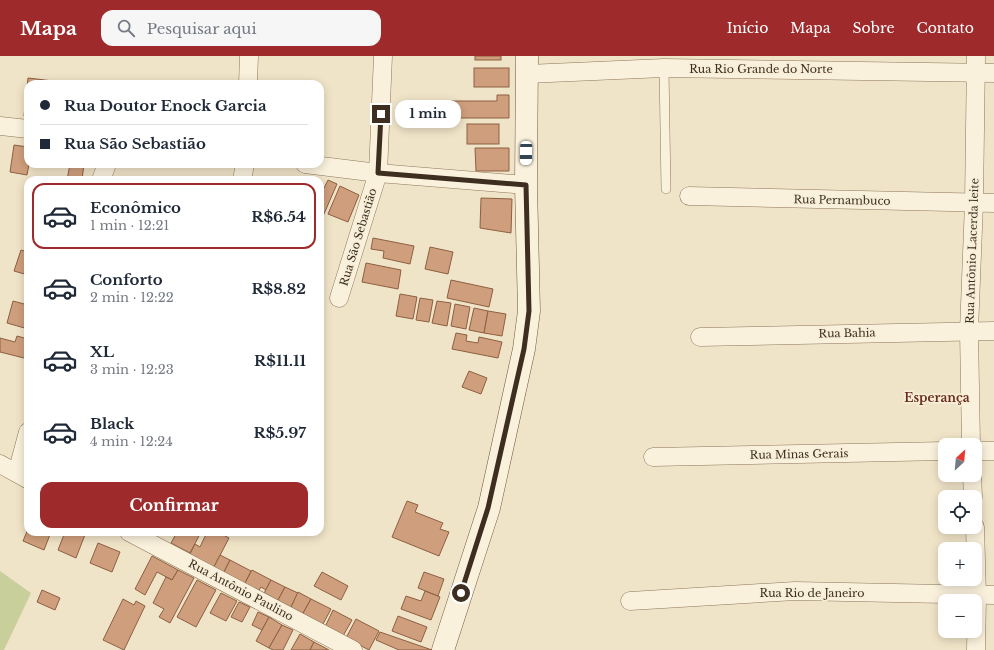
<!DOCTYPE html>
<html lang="pt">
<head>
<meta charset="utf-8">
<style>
  :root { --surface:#fff; --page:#f6f6f7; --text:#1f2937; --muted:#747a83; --line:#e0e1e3; --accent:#9e2a2b }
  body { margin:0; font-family:"Libre Baskerville",serif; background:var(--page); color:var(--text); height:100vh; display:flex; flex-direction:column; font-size:15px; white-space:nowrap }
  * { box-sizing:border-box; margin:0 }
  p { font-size:13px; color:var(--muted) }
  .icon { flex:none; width:22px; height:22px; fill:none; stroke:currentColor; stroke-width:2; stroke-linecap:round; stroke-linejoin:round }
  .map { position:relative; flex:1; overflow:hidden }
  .details { position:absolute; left:24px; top:120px; width:300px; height:360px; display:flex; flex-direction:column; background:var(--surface); border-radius:12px; box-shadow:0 2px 10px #0003 }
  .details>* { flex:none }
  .banner { position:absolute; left:24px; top:24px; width:300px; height:88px; border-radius:12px; box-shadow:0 2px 10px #0003; display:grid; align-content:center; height:88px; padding:0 16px; background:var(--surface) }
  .needle { width:26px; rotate:26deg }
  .tools { position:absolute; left:938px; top:382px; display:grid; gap:8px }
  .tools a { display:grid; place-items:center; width:44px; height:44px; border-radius:8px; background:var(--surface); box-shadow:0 2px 10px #0003; font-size:20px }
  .end { position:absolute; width:18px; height:18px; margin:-9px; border:5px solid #3d2e20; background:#fff; box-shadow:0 0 0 2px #fff }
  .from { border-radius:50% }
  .bubble { position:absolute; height:28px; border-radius:12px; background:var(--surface); box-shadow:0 2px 10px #0003; font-size:13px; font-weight:700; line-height:28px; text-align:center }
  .car { position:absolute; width:12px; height:24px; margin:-12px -6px; border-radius:5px; box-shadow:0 0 3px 1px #0007; background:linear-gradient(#fff 24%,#345 0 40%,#fff 0 76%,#345 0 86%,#fff 0) }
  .banner b { display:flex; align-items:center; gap:14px; height:38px; font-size:15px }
  .banner b+b { border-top:1px solid var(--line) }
  .banner i { width:10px; height:10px; background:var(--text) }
  ul { padding:7px 0 0; list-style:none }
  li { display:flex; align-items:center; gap:12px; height:66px; margin:0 8px 6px; padding:0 8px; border:2px solid transparent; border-radius:12px }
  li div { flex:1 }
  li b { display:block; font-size:15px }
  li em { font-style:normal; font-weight:700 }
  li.selected { border-color:var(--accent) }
  li>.icon { width:36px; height:36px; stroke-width:1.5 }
  .action { display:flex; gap:8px; margin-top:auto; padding:8px 16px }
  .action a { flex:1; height:46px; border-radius:12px; background:var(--accent); color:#fff; font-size:16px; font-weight:700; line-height:46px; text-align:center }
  header { display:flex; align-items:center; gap:24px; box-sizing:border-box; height:56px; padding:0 20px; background:var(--accent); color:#fff }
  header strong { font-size:19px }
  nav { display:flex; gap:22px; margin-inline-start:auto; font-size:14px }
  .search { width:280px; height:36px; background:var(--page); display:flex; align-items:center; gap:10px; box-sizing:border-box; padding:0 14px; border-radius:12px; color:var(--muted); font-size:15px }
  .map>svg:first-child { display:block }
  .grass { fill:#c9cf9b }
  .building { fill:#cf9f7d; stroke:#8d5f41 }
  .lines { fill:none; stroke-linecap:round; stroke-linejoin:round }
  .lane-casing { stroke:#8d765c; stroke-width:10 }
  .street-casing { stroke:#8d765c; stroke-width:19 }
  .secondary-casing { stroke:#6f573f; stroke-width:23 }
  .lane { stroke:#faf1dc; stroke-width:9 }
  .street { stroke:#faf1dc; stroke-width:18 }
  .secondary { stroke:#faf1dc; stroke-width:22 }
  .route { stroke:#3d2e20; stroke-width:5 }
  .labels { text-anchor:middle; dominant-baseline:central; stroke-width:3.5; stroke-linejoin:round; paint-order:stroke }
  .street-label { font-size:11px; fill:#3d2e20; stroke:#f7eed8 }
  .neighbourhood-label { font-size:12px; font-weight:bold; fill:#6b2e1e; stroke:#f7eed8 }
</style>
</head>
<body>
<header>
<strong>Mapa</strong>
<div class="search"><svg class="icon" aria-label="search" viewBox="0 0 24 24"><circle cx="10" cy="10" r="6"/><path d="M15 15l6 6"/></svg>Pesquisar aqui</div>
<nav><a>Início</a><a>Mapa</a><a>Sobre</a><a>Contato</a></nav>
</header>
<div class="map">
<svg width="994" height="594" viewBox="0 0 994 594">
  <rect width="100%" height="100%" fill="#f0e4c8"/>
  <polygon class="grass" points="0,515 31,537 4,594 0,594"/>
  <g class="building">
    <rect x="475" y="0" width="26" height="4"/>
    <rect x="474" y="12" width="35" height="19"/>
    <polygon points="28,22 53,25 53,28 28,28 28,60 24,60"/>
    <polygon points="497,39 509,39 509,62 446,62 446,45 497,45"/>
    <rect x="467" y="68" width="32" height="20"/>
    <polygon points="14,89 28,91 29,108 27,119 10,116"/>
    <polygon points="475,92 509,92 509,115 476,115"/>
    <polygon points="70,108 84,108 82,124 67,124"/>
    <polygon points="328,124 337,128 320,167 320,130 324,132"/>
    <polygon points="340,130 359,139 348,166 328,158"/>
    <polygon points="481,142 512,143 511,177 480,172"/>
    <polygon points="373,182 414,190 410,208 383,202 384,195 371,193"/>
    <polygon points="430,191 453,196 448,218 425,213"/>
    <polygon points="21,194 28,196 28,219 14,215"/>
    <polygon points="366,207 401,214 398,233 362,226"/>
    <polygon points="451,224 493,233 489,251 447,242"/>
    <polygon points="400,238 417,241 413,263 396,260"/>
    <polygon points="420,242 433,244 429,266 416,264"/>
    <polygon points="13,245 28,249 28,273 7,267"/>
    <polygon points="437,245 451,247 447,270 432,267"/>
    <polygon points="455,248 470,251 466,273 451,270"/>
    <polygon points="474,252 488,255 484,277 469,274"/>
    <polygon points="488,255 506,258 502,280 484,277"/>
    <polygon points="456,277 467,279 466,285 478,287 479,281 502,286 498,302 452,293"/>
    <polygon points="17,280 28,283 28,303 0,296 0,282 15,286"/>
    <polygon points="469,315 487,322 481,338 462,331"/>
    <polygon points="407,445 418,449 415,456 443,467 440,473 449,476 439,500 392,481"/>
    <polygon points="28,473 28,476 51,476 44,494 23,485"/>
    <polygon points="65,476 86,476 76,502 58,494"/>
    <polygon points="177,476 201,476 190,497 171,487"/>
    <polygon points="207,476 218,476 229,482 213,513 189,500 195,488 200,491"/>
    <polygon points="98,487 120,496 112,516 90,507"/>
    <polygon points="220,499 230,504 223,518 213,513"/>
    <polygon points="152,500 178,514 172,524 157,516 145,539 135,533"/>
    <polygon points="230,504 251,515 244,529 223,518"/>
    <polygon points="178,514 194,522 170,567 159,561 164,553 153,547 166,521 172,524"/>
    <polygon points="252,514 271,524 266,534 261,531 258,536 244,529"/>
    <polygon points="322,516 348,530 341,544 314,530"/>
    <polygon points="424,516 444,523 438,540 418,532"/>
    <polygon points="197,524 216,534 196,571 177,561"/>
    <polygon points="271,524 285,531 277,546 263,539"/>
    <polygon points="285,531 298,537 290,553 277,546"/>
    <polygon points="42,534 60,542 55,554 37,546"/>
    <polygon points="425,535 440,541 431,564 401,553 406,540 421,545"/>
    <polygon points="298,536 311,543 302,559 290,553"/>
    <polygon points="221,537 237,545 226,565 210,557"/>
    <polygon points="123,543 134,549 136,545 145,550 124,594 103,584"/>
    <polygon points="311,543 331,553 322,570 302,559"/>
    <polygon points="239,546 250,551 242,566 231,561"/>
    <polygon points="333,554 352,564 343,580 325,571"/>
    <polygon points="258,556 269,561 262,574 252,569"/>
    <polygon points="398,560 427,571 421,586 392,575"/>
    <polygon points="269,561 282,569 269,592 256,585"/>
    <polygon points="356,563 379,575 369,594 346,582"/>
    <polygon points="282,569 293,574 283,594 273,594 269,592"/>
    <polygon points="380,576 432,594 399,594 376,584"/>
    <polygon points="300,578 314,586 310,594 291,594"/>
    <polygon points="314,586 329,594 310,594"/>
  </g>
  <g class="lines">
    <defs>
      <polyline id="lane" points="664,12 666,133"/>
      <g id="street">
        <polyline points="527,18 664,12 994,17"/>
        <polyline points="248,28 249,0"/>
        <polyline points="0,70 28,73"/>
        <polyline points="305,108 378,117 526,129"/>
        <polyline points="101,124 107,108"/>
        <polyline points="242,124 245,108"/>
        <polyline points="689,140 994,147"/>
        <polyline points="339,242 378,117 383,0"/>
        <polyline points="700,281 994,275"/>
        <polyline points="971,389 969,275 974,147 976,0"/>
        <polyline points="975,395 994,395"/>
        <polyline points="653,401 945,395"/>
        <polyline points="0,408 27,423"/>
        <polyline points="17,417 28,376"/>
        <polyline points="972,419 973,441"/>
        <polyline points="975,471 977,540 976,594"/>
        <polyline points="129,476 353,594"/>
        <polyline points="630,545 795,535 994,539"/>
      </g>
      <polyline id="secondary" points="443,594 489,452 524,293 529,255 526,129 527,0"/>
    </defs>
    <use href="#lane" class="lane-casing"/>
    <use href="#street" class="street-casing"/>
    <use href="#secondary" class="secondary-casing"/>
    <use href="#lane" class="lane"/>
    <use href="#street" class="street"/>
    <use href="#secondary" class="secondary"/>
  </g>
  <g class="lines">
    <polyline class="route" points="381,58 378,117 526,129 529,255 524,293 488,452 461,537"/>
  </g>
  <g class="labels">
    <g class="street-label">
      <text x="761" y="13">Rua Rio Grande do Norte</text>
      <text transform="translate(842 144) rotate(1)">Rua Pernambuco</text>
      <text transform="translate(358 181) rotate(-73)">Rua São Sebastião</text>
      <text transform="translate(972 195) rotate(-88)">Rua Antônio Lacerda leite</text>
      <text transform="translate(847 277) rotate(-1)">Rua Bahia</text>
      <text transform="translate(799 398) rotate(-1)">Rua Minas Gerais</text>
      <text transform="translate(241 534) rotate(28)">Rua Antônio Paulino</text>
      <text x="812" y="537">Rua Rio de Janeiro</text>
    </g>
    <g class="neighbourhood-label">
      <text x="937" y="341">Esperança</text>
    </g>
  </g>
</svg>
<div class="tools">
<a><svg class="needle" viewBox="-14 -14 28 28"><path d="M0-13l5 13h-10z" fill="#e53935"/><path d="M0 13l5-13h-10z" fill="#747a83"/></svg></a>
<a><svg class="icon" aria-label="locate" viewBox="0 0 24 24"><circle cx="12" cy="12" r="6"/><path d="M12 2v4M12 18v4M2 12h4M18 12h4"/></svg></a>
<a>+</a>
<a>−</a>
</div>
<i class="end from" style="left:461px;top:537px"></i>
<i class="end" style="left:381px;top:58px"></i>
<div class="bubble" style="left:395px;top:44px;width:66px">1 min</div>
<i class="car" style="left:526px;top:97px;rotate:181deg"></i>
<div class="banner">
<b><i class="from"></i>Rua Doutor Enock Garcia</b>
<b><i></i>Rua São Sebastião</b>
</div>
<section class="details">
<ul>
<li class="selected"><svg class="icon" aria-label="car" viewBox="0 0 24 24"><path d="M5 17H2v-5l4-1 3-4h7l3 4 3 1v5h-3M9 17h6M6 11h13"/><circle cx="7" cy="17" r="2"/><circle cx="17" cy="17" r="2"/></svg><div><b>Econômico</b><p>1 min · 12:21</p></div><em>R$6.54</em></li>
<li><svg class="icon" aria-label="car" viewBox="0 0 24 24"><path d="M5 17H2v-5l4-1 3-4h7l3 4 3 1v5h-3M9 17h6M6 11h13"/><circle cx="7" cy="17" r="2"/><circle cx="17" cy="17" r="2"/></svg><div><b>Conforto</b><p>2 min · 12:22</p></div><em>R$8.82</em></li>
<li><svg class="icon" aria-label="car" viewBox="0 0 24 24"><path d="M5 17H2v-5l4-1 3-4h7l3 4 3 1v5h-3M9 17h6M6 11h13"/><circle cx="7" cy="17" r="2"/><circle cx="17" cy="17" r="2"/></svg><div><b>XL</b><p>3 min · 12:23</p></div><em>R$11.11</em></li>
<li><svg class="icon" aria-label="car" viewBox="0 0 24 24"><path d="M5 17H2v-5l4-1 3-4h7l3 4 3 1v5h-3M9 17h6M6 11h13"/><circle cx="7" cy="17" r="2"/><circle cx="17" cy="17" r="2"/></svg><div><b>Black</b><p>4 min · 12:24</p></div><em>R$5.97</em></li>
</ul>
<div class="action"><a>Confirmar</a></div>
</section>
</div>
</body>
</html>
